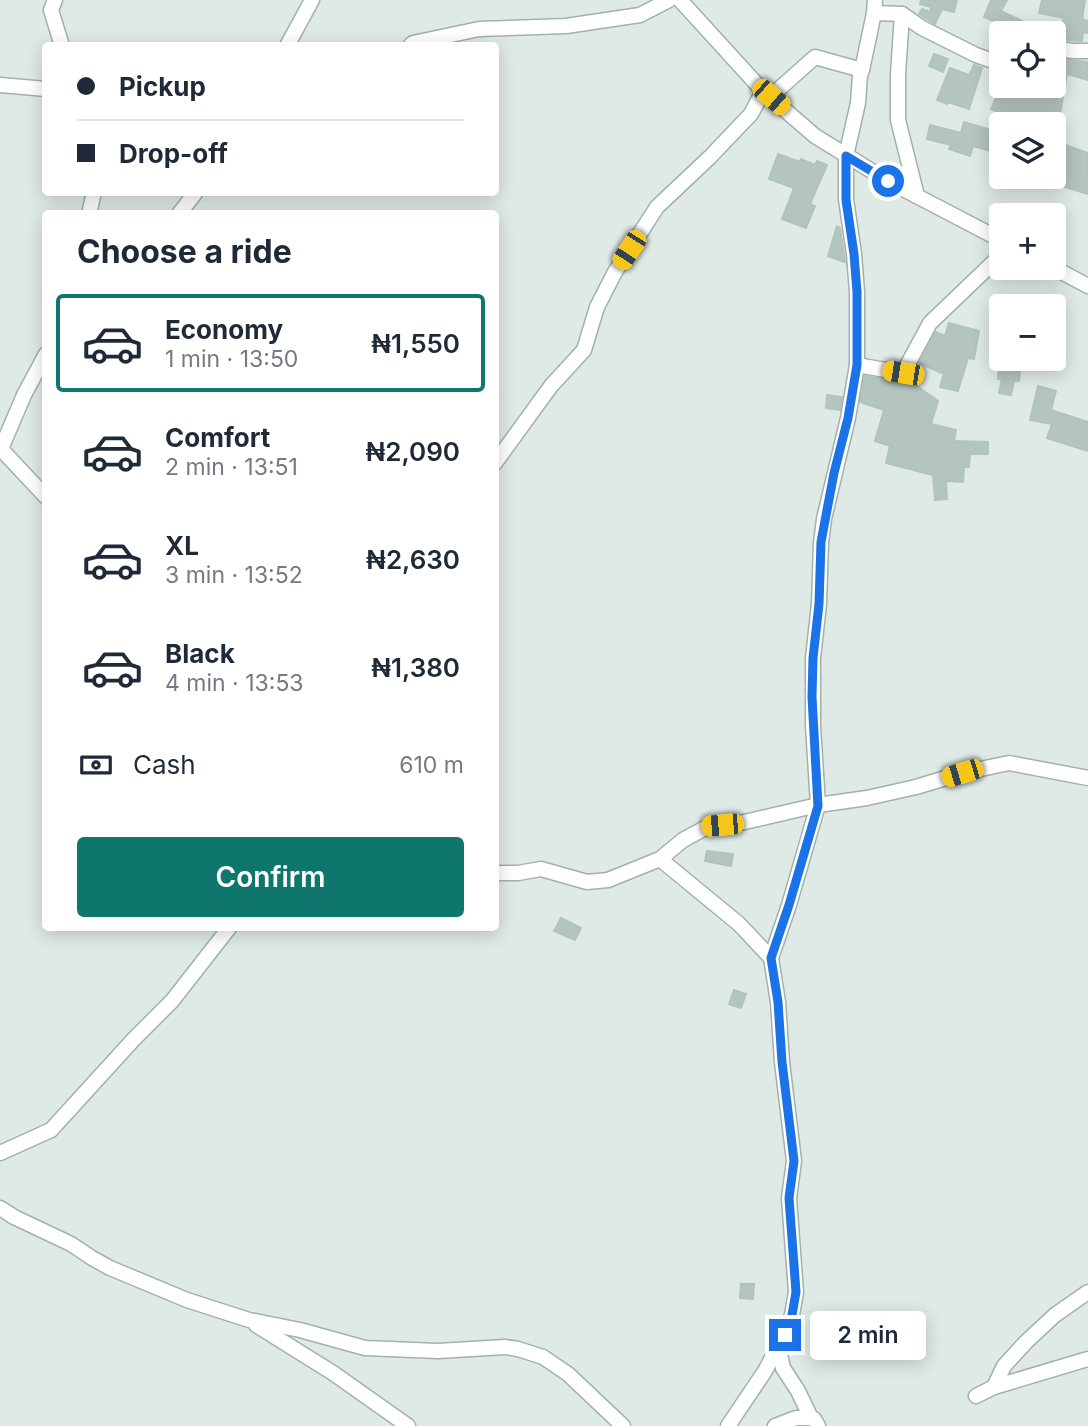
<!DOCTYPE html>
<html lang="en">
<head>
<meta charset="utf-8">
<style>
  :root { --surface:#fff; --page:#f6f6f7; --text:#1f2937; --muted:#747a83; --line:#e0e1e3; --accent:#0f766e }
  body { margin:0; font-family:Inter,sans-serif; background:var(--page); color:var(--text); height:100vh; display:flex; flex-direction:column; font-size:26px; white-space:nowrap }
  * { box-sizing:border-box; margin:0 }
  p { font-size:23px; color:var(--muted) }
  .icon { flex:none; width:38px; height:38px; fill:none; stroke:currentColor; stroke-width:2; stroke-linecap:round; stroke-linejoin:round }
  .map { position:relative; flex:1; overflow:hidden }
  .drawer { position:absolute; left:42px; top:210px; width:457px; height:721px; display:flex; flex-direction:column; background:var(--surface); border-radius:7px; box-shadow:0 4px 18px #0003 }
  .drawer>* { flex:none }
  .hud { position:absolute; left:42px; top:42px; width:457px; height:154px; border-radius:7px; box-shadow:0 4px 18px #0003; display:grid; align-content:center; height:154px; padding:0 35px; background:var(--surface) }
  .buttons { position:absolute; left:989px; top:21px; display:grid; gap:14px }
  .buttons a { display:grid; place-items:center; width:77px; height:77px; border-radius:7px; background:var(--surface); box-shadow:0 4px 18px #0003; font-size:35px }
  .end { position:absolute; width:32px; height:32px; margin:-16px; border:9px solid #1a73e8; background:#fff; box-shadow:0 0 0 4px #fff }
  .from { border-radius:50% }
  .bubble { position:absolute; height:49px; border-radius:7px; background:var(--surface); box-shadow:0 4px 18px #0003; font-size:23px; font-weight:600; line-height:49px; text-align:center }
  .car { position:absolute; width:21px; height:42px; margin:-21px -10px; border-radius:9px; box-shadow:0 0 5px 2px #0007; background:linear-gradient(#f5c518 24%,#345 0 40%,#f5c518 0 76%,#345 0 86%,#f5c518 0) }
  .hud b { display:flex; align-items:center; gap:24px; height:66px; font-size:26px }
  .hud b+b { border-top:2px solid var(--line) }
  .hud i { width:18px; height:18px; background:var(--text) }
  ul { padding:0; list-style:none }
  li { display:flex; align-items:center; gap:21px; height:98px; margin:0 14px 10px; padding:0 21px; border:4px solid transparent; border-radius:7px }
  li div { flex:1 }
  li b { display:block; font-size:26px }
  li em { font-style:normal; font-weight:600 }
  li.on { border-color:var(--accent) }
  li>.icon { width:63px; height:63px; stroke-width:1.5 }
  h2 { padding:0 35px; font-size:32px; line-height:84px }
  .pay { display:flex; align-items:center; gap:18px; height:77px; padding:0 35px; font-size:26px }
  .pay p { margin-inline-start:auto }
  .button { display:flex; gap:14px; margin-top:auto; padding:14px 35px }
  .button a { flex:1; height:80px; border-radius:7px; background:var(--accent); color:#fff; font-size:28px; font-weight:600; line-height:80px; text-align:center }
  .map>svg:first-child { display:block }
  .building { fill:#b4c4bf; stroke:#b2c3bd; stroke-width:2 }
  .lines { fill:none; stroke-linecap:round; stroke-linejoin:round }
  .minor-casing { stroke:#a2b1ad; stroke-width:17 }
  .minor { stroke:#fff; stroke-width:14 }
  .route { stroke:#1a73e8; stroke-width:9 }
</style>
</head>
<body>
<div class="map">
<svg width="1088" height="1426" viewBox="0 0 1088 1426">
  <rect width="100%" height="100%" fill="#dfeae6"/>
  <g class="building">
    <polygon points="921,0 957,0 954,12 942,9 935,24 919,14 922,9 930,12 931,7 920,4"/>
    <polygon points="991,0 1007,0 1001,11 1024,22 1019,33 1007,29 1008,27 984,17"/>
    <polygon points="1042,0 1085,0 1082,19 1088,21 1088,33 1083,32 1082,41 1058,39 1064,18 1039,13"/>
    <polygon points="934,54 948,59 943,72 929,66"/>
    <polygon points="1059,59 1088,62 1088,80 1067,74 1059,120 1056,120 1055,124 1025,124 991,109 1001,86 1024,86 1021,92 1054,95 1054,77"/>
    <polygon points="974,65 982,68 969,109 948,102 947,104 937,100 950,68 969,75"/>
    <polygon points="964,122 1001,133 1001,154 973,146 970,156 949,149 951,145 927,139 930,125 961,133"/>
    <polygon points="1054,141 1088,153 1088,194 1059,185 1061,177 1054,177"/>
    <polygon points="778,154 800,162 801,159 815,165 817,161 827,165 810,204 815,206 806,228 782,219 794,188 769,179"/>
    <polygon points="837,226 840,228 845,262 828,256"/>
    <polygon points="949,323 979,331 974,359 968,358 958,391 940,387 944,374 919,363 936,332 945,336"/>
    <polygon points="999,366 1020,368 1019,381 1014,381 1011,395 999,393 1002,379 998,379"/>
    <polygon points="865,376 901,382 906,382 910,379 915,380 914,384 938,401 931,424 956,430 954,441 988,442 988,454 970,454 969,467 964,467 963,482 946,481 947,499 935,500 933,475 886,463 890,446 875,441 884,410 860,402"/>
    <polygon points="1038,386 1056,391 1051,410 1088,422 1088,451 1047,438 1052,424 1030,420"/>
    <polygon points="827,395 842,397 840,410 826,408"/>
    <polygon points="707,851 733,854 731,866 705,861"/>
    <polygon points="561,918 581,928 575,940 554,931"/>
    <polygon points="734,990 746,994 741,1008 729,1004"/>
    <polygon points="741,1284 754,1284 753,1299 740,1298"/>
  </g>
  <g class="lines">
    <defs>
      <g id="minor">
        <polyline points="55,0 51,10 62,46"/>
        <polyline points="680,0 763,91 815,136 888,181 1001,240"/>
        <polyline points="874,13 902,14 922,28 976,55 1001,64"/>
        <polyline points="902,14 898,74 898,120 917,196"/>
        <polyline points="287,46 312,0"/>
        <polyline points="410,46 413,43 479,29 566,26 640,15 669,0"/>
        <polyline points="1054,48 1073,51 1088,51"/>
        <polyline points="0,85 46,89"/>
        <polyline points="770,97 815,57 862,70"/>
        <polyline points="89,214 94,192"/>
        <polyline points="179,214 196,192"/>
        <polyline points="1054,268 1088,286"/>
        <polyline points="857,365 903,373 930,323 1001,255"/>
        <polyline points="0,448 46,497"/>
        <polyline points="1,449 24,395 46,354"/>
        <polyline points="495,463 551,386 584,350 597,307 615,272 657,207 710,157 751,114 763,91"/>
        <polyline points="660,859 739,924 771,958"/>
        <polyline points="495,873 518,873 541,869 587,882 608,880 660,859 683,840 707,827 736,824 818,805 867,798 916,787 962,773 1009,763 1088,778"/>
        <polyline points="0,1153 51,1130 133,1040 172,1001 229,928"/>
        <polyline points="0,1208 14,1217 71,1244 92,1258 110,1268 187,1300 249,1320 300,1330 365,1348 438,1351 505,1347 518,1349 543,1357 568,1374 623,1426"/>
        <polyline points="256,1325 333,1373 408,1426"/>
        <polyline points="783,1344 780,1355 783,1368 798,1391 811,1418 814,1419 818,1426"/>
        <polyline points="994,1387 1088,1359"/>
        <polyline points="976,1396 994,1387 1004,1366 1026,1342 1055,1315 1088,1292"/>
        <polyline points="728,1426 765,1371 784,1335 792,1315 796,1292 789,1198 794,1161 782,1062 778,1002 771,958 789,905 818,805 813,726 813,658 819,604 821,543 824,519 848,418 857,365 857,292 854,254 846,199 846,156 858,103 860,75 862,70 874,13 875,0"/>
        <polyline points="775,1426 796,1418 811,1418"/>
      </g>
    </defs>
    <use href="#minor" class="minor-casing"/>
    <use href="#minor" class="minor"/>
  </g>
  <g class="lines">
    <polyline class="route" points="785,1335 792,1315 796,1292 789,1198 794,1161 782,1062 778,1002 771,958 789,905 818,806 812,697 813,658 819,604 821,542 834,473 848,418 857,365 857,292 854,254 846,200 846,156 888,181"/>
  </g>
</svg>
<div class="buttons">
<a><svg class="icon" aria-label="locate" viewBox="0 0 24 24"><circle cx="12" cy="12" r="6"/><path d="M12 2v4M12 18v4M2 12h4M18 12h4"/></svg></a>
<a><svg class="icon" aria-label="layers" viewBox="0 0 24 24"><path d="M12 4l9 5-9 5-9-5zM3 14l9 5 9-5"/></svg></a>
<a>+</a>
<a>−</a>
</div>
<i class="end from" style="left:888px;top:181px"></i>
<i class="end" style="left:785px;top:1335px"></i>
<div class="bubble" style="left:810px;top:1311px;width:116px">2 min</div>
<i class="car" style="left:771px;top:97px;rotate:131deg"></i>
<i class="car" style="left:629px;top:250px;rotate:213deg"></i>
<i class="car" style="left:903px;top:373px;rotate:279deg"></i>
<i class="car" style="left:962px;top:773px;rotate:253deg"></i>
<i class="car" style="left:722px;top:825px;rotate:265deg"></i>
<div class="hud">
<b><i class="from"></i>Pickup</b>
<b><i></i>Drop-off</b>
</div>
<section class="drawer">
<h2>Choose a ride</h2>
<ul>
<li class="on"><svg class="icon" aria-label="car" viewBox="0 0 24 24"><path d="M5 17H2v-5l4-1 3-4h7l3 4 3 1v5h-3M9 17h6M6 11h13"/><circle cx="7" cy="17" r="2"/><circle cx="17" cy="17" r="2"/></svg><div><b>Economy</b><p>1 min · 13:50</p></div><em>₦1,550</em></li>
<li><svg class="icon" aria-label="car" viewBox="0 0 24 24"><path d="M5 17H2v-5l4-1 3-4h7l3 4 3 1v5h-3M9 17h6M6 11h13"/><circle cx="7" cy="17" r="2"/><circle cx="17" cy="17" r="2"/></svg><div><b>Comfort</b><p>2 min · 13:51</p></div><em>₦2,090</em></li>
<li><svg class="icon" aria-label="car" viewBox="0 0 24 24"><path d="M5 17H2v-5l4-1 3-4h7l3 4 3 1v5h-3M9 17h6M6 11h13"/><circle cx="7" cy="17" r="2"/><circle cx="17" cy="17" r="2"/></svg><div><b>XL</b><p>3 min · 13:52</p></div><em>₦2,630</em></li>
<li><svg class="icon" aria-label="car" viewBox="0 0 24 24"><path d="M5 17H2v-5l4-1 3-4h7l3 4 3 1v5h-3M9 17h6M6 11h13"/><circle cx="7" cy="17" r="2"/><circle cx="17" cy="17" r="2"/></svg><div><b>Black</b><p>4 min · 13:53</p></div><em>₦1,380</em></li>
</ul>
<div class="pay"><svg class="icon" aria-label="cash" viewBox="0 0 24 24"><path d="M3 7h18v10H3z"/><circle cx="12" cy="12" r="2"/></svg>Cash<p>610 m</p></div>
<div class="button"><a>Confirm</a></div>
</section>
</div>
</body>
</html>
